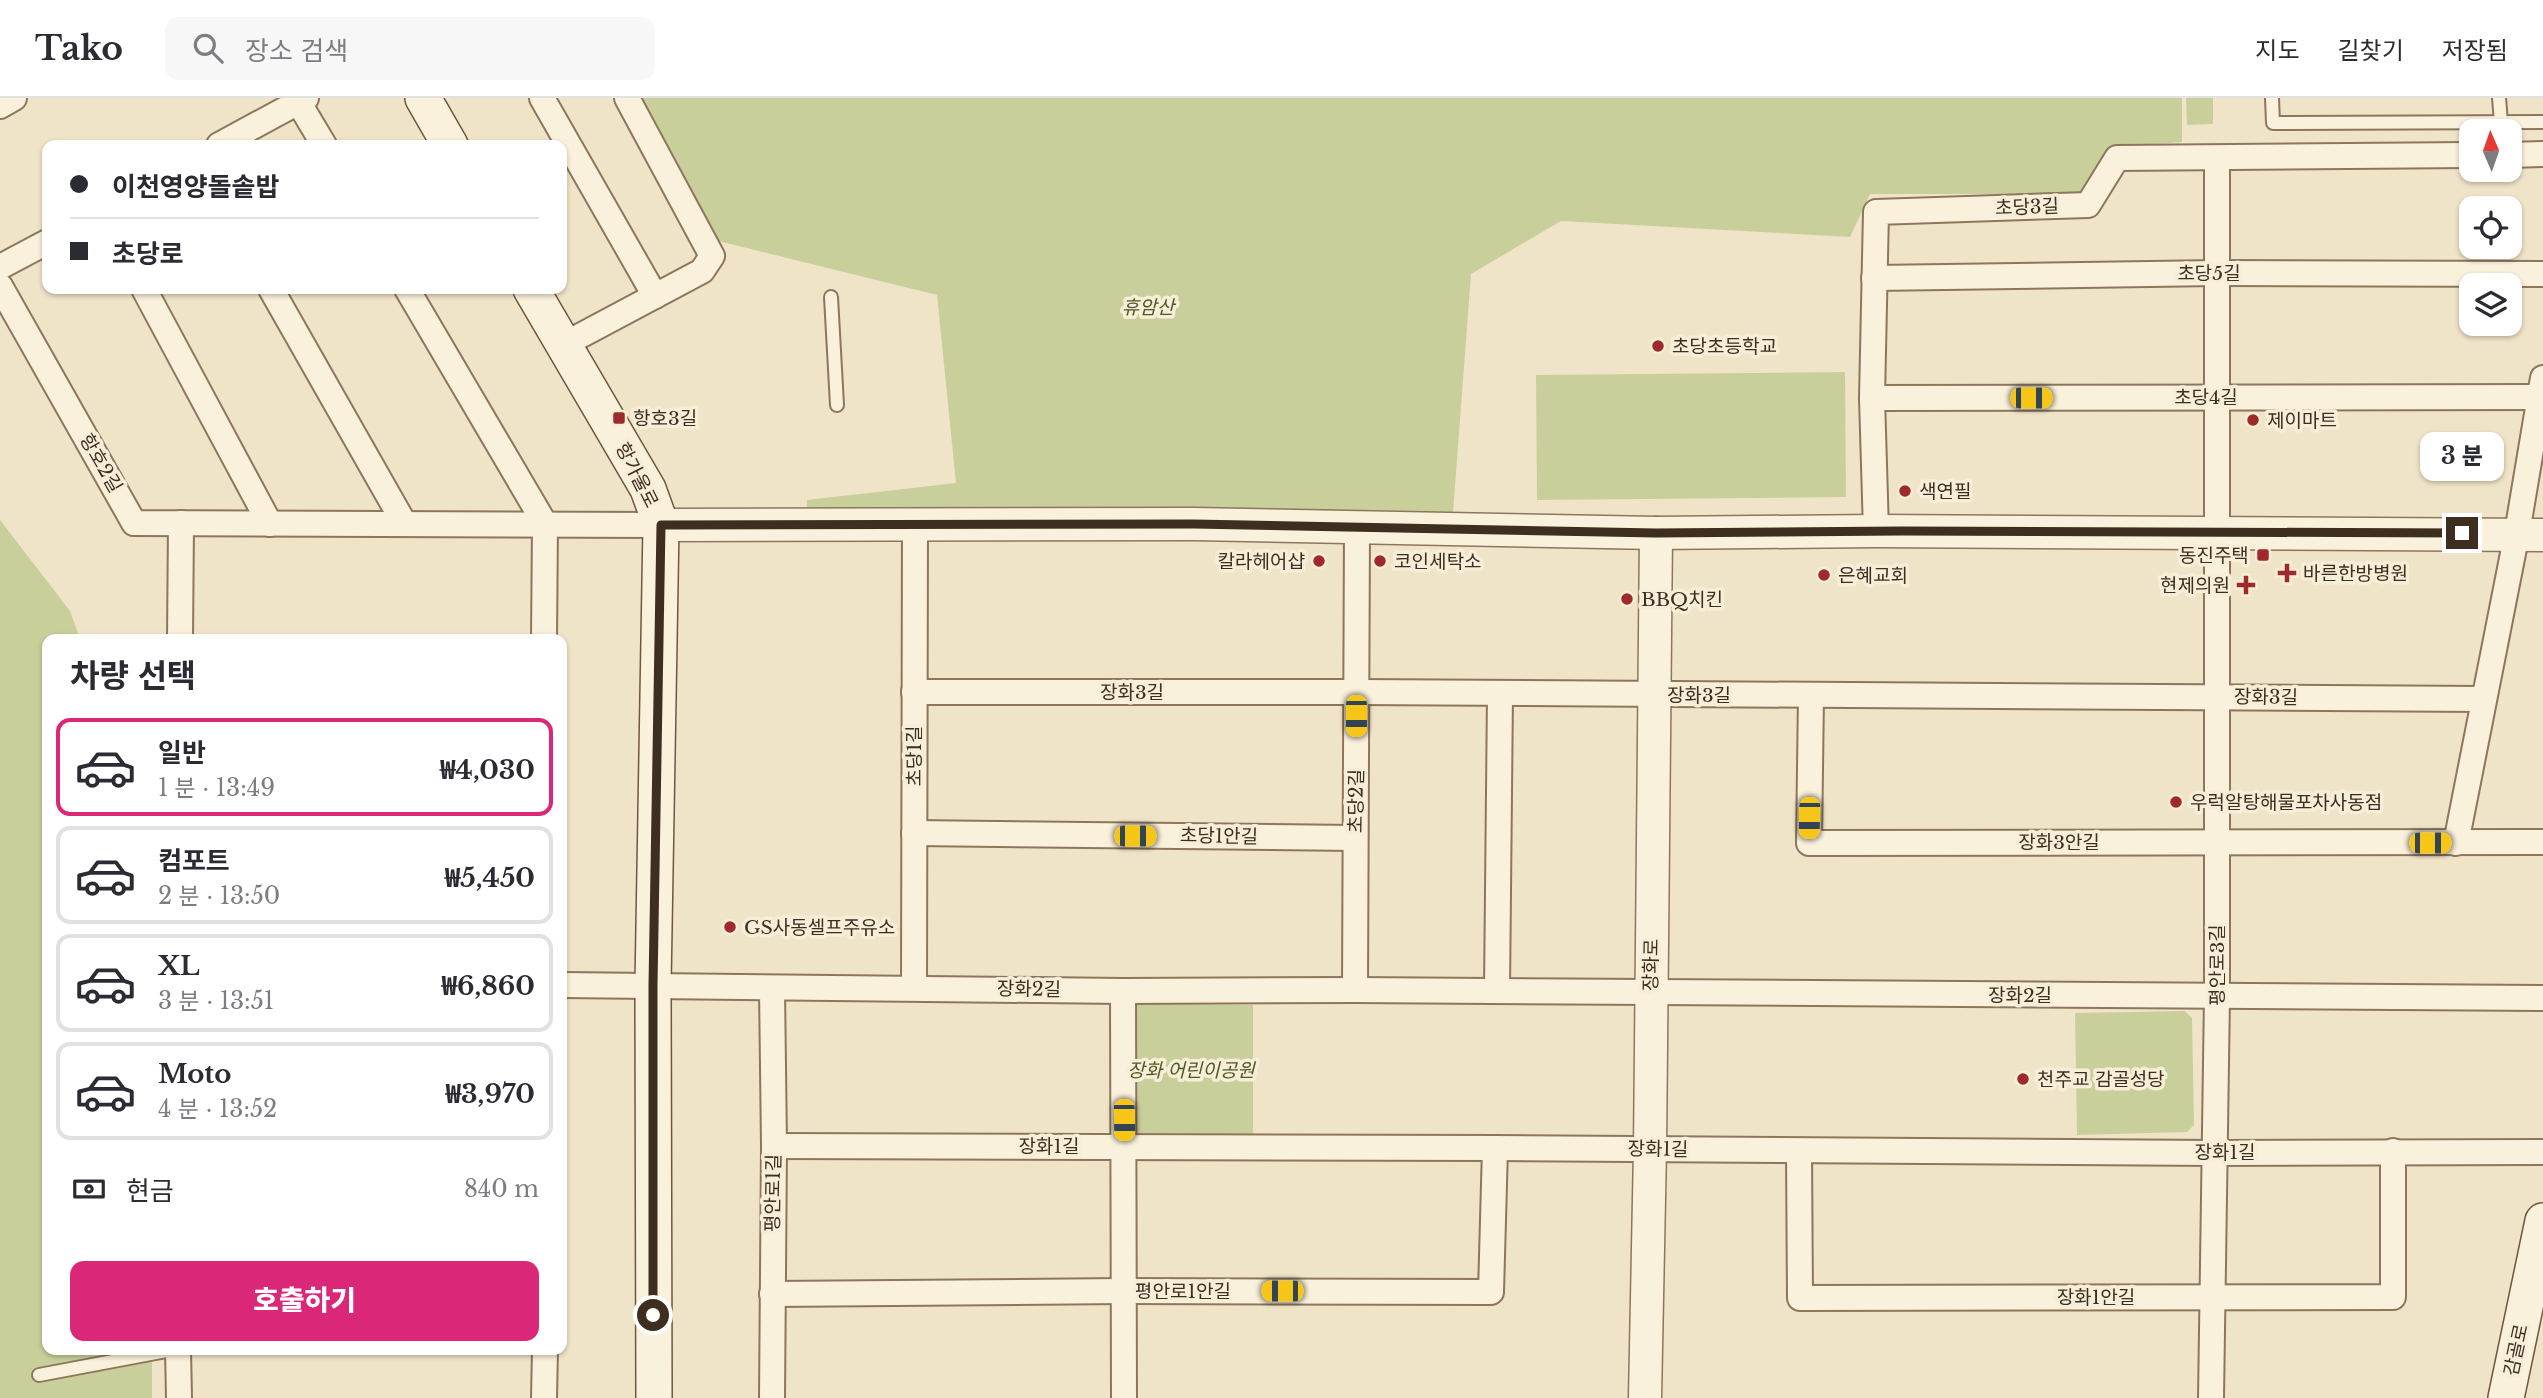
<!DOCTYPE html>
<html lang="ko">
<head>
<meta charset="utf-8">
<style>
  :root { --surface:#fff; --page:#f7f7f7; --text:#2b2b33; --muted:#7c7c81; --line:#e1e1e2; --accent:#db2777 }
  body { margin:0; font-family:"Libre Baskerville","Noto Sans KR",serif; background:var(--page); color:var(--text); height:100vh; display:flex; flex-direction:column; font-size:26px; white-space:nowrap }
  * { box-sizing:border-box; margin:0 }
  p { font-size:23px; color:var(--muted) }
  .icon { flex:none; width:38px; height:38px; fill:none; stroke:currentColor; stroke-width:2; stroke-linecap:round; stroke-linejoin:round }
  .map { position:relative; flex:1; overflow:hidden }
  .sheet { position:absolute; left:42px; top:536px; width:525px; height:721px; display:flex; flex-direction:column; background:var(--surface); border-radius:14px; box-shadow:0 2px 5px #0004 }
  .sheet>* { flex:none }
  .guide { position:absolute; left:42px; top:42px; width:525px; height:154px; border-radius:14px; box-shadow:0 2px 5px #0004; display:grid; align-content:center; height:154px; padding:0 28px; background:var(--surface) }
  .needle { width:46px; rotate:358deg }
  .buttons { position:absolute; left:2459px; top:21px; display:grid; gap:14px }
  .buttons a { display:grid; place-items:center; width:63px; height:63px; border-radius:14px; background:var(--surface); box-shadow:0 2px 5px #0004; font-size:35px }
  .end { position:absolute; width:32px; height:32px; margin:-16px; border:9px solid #3d2e20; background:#fff; box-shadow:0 0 0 4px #fff }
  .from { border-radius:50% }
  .bubble { position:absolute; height:49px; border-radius:14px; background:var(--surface); box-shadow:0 2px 5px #0004; font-size:23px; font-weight:800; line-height:49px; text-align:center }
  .car { position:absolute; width:21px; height:42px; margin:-21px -10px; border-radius:9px; box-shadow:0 0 5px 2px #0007; background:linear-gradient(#f5c518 24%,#345 0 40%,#f5c518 0 76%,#345 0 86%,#f5c518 0) }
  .guide b { display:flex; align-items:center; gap:24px; height:66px; font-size:26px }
  .guide b+b { border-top:2px solid var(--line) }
  .guide i { width:18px; height:18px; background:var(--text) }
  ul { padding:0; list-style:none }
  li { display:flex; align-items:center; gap:21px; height:98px; margin:0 14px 10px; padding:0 14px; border:4px solid var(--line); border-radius:14px }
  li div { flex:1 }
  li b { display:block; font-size:26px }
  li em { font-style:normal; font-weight:800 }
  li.active { border-color:var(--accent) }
  li>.icon { width:63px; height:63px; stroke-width:1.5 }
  h2 { padding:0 28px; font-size:32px; line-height:84px }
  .pay { display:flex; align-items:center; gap:18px; height:77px; padding:0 28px; font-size:26px }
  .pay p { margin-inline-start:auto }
  .cta { display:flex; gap:14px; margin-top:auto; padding:14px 28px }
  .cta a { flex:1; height:80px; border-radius:14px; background:var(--accent); color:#fff; font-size:28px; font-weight:800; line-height:80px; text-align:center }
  header { display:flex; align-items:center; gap:42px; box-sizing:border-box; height:98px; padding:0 35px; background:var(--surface); border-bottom:2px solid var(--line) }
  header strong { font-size:33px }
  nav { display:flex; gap:38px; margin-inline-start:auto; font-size:24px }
  .search { width:490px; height:63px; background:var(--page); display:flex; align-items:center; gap:18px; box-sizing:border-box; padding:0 24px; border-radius:14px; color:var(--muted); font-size:26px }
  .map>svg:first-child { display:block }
  .green { fill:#c9cf9b }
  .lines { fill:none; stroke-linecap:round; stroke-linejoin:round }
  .service-casing { stroke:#8d765c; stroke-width:16 }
  .minor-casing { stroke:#8d765c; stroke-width:28 }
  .tertiary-casing { stroke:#8d765c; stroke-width:35 }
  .secondary-casing { stroke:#6f573f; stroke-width:38 }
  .service { stroke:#faf1dc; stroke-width:12 }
  .minor { stroke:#faf1dc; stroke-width:24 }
  .tertiary { stroke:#faf1dc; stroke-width:32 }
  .secondary { stroke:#faf1dc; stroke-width:35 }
  .route { stroke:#3d2e20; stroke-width:9 }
  .poi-dot { fill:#9e2a2b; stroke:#f7eed8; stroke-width:2.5 }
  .labels { text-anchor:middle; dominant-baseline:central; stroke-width:7; stroke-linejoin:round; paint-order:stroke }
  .street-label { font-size:19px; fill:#3d2e20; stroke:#f7eed8 }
  .park-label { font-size:19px; font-style:italic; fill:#4d5a26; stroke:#f7eed8 }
  .poi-label { font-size:19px; fill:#3d2e20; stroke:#f7eed8; text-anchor:start }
</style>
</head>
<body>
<header>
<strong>Tako</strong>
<div class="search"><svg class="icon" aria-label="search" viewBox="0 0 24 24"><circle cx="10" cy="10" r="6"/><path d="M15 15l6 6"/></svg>장소 검색</div>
<nav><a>지도</a><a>길찾기</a><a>저장됨</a></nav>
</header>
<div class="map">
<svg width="2543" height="1300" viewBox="0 0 2543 1300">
  <rect width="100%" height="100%" fill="#f0e4c8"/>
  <g class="green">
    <polygon points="631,0 2182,0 2182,44 2113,49 2082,96 1870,96 1850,139 1561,123 1471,176 1453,415 807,419 807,402 956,385 937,197 702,139"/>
    <polygon points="2186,0 2213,0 2213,26 2187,27"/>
    <polygon points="1845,274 1846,399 1537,402 1536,277"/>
    <polygon points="0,422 70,513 80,541 47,541 47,1251 152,1251 152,1300 0,1300"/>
    <polygon points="1129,906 1253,907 1253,1037 1128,1036"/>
    <polygon points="2185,913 2192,920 2194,1027 2187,1034 2077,1037 2075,915"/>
  </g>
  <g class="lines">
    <defs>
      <g id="service">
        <polyline points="2272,0 2273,25 2543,24"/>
        <polyline points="2499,0 2501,24"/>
        <polyline points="831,199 837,307"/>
        <polyline points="39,1277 177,1251"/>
      </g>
      <g id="minor">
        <polyline points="296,0 324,47"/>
        <polyline points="542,0 655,198"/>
        <polyline points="0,8 14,0"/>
        <polyline points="219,47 306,0"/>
        <polyline points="2510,57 2543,56"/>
        <polyline points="0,169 47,144"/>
        <polyline points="1874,180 2217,175 2543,176"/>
        <polyline points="0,188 134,425 661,427"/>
        <polyline points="144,191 270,426"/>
        <polyline points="271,191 404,425"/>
        <polyline points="407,191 545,426 544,541"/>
        <polyline points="563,247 702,173 712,158 627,0"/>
        <polyline points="1872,300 2540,299"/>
        <polyline points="1876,433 1872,300 1876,114 2088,107 2117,60 2471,57"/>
        <polyline points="180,541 181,425"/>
        <polyline points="914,594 1357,594 2483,601"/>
        <polyline points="1811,597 1809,745 2543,744"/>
        <polyline points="914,735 1355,740"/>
        <polyline points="2456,745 2517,435 2543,280"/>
        <polyline points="562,887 1123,893 1355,892 2543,900"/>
        <polyline points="772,890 774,1048 772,1300"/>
        <polyline points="914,890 915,425"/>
        <polyline points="1355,892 1357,430"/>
        <polyline points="1123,893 1124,1300"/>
        <polyline points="1497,893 1500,595"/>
        <polyline points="774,1048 1495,1050 2215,1055 2543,1054"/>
        <polyline points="1799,1053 1800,1200 2393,1199 2393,1053"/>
        <polyline points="772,1196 1124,1193 1491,1194 1495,1050"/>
        <polyline points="178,1251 179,1300"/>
        <polyline points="544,1300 545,1251"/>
        <polyline points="2211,1300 2217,898 2217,61"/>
      </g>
      <g id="tertiary">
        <polyline points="661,427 1194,426 1656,435 1876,433 2543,437"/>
        <polyline points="1645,1300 1650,1051 1656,435"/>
      </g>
      <g id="secondary">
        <polyline points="423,0 450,47"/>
        <polyline points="531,191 648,391 661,427 653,887 654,1300"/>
        <polyline points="2506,1300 2543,1123"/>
      </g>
    </defs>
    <use href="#service" class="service-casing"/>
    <use href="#minor" class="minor-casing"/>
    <use href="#tertiary" class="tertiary-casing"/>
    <use href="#secondary" class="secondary-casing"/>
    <use href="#service" class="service"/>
    <use href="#minor" class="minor"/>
    <use href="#tertiary" class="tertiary"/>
    <use href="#secondary" class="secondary"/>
  </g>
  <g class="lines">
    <polyline class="route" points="653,1217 653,887 661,427 1194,426 1656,435 1902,433 2462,435"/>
  </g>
  <g class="poi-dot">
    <circle cx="1658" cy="248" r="7"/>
    <rect x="612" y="313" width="14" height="14" rx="3.5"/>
    <circle cx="2253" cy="322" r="7"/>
    <circle cx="1905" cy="393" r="7"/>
    <rect x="2256" y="450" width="14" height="14" rx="3.5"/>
    <circle cx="1319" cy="463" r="7"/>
    <circle cx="1380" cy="463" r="7"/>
    <path d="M2283.5 464.5h7v7h7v7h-7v7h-7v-7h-7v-7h7z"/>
    <circle cx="1824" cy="477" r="7"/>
    <path d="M2242.5 476.5h7v7h7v7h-7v7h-7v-7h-7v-7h7z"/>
    <circle cx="1627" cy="501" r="7"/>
    <circle cx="2176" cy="704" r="7"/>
    <circle cx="730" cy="829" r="7"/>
    <circle cx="2023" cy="981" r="7"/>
  </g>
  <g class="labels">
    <g class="street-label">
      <text transform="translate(2027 109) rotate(-2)">초당3길</text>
      <text x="2209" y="175">초당5길</text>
      <text x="2206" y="299">초당4길</text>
      <text transform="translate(101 365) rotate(60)">항호2길</text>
      <text transform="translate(637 377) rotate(63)">항가울로</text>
      <text x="1132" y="594">장화3길</text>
      <text x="1699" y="597">장화3길</text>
      <text transform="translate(2266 599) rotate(1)">장화3길</text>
      <text transform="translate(914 658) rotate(-90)">초당1길</text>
      <text transform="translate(1356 703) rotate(-89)">초당2길</text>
      <text transform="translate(1219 738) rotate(1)">초당1안길</text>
      <text x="2059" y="744">장화3안길</text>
      <text transform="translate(1651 867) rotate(-89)">장화로</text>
      <text transform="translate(2217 867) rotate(-90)">평안로3길</text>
      <text transform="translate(1029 891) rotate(1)">장화2길</text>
      <text x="2020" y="897">장화2길</text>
      <text x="1049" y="1048">장화1길</text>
      <text transform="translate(1658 1051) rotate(1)">장화1길</text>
      <text x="2225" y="1054">장화1길</text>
      <text transform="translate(773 1095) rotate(-89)">평안로1길</text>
      <text x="1183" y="1193">평안로1안길</text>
      <text x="2096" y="1199">장화1안길</text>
      <text transform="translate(2516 1252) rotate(-78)">감골로</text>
    </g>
    <g class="park-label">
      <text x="1148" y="209">휴암산</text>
      <text x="1191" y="972">장화 어린이공원</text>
    </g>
    <g class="poi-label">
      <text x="1672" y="248">초당초등학교</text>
      <text x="633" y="320">항호3길</text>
      <text x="2267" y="322">제이마트</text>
      <text x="1919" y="393">색연필</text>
      <text x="2249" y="457" text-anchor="end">동진주택</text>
      <text x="1305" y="463" text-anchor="end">칼라헤어샵</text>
      <text x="1394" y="463">코인세탁소</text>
      <text x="2303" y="475">바른한방병원</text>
      <text x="1838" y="477">은혜교회</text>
      <text x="2230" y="487" text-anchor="end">현제의원</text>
      <text x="1641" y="501">BBQ치킨</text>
      <text x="2190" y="704">우럭알탕해물포차사동점</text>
      <text x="744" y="829">GS사동셀프주유소</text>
      <text x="2037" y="981">천주교 감골성당</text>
    </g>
  </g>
</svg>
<div class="buttons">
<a><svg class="needle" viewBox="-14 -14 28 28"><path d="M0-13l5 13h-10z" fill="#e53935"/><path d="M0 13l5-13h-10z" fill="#7c7c81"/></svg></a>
<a><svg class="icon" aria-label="locate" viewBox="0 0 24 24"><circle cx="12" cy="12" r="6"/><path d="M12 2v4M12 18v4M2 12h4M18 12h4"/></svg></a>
<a><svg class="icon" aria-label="layers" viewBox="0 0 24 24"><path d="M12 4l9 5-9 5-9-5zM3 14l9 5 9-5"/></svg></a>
</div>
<i class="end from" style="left:653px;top:1217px"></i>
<i class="end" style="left:2462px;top:435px"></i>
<div class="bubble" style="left:2420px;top:334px;width:84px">3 분</div>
<i class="car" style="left:2031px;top:300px;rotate:90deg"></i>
<i class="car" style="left:1356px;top:618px;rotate:180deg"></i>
<i class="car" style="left:1809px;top:720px;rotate:181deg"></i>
<i class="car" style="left:1135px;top:738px;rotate:90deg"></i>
<i class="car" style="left:2430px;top:745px;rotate:90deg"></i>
<i class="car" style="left:1124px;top:1022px;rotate:179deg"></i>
<i class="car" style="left:1282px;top:1193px;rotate:270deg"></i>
<div class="guide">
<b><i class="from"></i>이천영양돌솥밥</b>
<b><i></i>초당로</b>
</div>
<section class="sheet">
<h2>차량 선택</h2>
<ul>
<li class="active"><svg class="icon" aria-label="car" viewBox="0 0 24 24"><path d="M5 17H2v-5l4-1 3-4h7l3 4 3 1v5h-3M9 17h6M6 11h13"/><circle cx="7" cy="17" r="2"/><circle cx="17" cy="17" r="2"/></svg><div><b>일반</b><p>1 분 · 13:49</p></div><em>₩4,030</em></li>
<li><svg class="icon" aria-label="car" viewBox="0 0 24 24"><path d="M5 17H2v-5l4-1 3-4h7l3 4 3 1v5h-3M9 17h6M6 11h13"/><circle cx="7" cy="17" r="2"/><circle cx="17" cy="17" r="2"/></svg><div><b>컴포트</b><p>2 분 · 13:50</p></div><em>₩5,450</em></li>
<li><svg class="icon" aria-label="car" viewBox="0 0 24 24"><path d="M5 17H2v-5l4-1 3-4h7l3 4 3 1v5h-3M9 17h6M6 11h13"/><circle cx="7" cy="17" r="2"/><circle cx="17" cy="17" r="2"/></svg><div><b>XL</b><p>3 분 · 13:51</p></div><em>₩6,860</em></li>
<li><svg class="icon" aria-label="car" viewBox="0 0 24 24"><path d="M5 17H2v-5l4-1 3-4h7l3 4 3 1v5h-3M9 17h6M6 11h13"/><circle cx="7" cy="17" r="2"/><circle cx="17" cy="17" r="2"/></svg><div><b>Moto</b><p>4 분 · 13:52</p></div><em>₩3,970</em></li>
</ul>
<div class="pay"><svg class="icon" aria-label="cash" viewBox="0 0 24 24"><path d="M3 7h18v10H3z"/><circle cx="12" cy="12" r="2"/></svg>현금<p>840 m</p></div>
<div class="cta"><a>호출하기</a></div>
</section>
</div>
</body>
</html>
